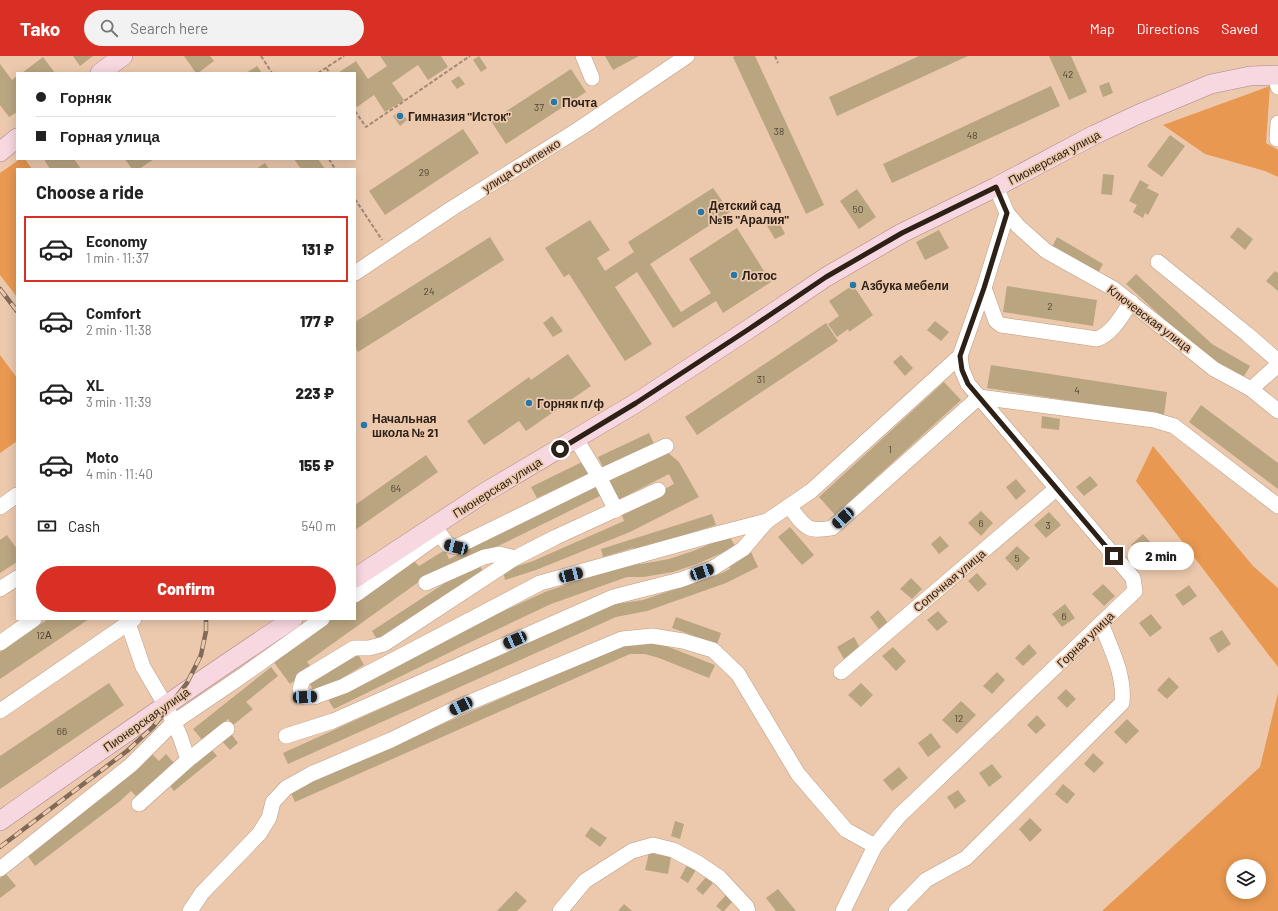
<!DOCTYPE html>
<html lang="en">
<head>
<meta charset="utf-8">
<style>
  :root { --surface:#fff; --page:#f2f2f2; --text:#222; --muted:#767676; --line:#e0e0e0; --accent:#d93025 }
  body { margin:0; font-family:Barlow,sans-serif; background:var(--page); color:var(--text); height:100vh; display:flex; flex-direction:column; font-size:15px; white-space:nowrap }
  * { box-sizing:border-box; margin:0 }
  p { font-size:13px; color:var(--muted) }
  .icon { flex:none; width:22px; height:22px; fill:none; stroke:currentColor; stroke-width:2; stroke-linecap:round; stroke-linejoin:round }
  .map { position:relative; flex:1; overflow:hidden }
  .details { position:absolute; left:16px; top:112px; width:340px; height:452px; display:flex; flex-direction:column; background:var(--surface); border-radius:0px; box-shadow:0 2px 10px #0003 }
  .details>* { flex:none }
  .guide { position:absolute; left:16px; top:16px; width:340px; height:88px; border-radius:0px; box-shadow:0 2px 10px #0003; display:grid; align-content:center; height:88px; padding:0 20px; background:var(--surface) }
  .fabs { position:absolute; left:1226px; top:803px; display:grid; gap:8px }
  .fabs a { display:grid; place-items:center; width:40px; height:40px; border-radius:50%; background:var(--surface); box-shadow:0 2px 10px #0003; font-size:20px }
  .end { position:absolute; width:18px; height:18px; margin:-9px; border:5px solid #2d2016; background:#fff; box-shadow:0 0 0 2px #fff }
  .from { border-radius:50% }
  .bubble { position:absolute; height:28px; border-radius:14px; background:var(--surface); box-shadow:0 2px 10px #0003; font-size:13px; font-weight:800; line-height:28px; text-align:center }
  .car { position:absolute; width:12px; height:24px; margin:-12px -6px; border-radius:5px; box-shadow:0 0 3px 1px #0007; background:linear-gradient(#222 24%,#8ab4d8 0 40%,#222 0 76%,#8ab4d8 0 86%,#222 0) }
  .guide b { display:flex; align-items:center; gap:14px; height:38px; font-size:15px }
  .guide b+b { border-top:1px solid var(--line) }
  .guide i { width:10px; height:10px; background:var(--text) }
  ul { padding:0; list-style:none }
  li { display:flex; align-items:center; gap:12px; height:66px; margin:0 8px 6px; padding:0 12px; border:2px solid transparent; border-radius:0px }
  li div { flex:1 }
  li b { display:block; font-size:15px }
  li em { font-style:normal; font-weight:800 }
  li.current { border-color:var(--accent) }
  li>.icon { width:36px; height:36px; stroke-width:1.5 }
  h2 { padding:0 20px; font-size:18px; line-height:48px }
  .pay { display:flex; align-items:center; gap:10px; height:44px; padding:0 20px; font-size:15px }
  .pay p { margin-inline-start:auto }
  .primary-button { display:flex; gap:8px; margin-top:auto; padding:8px 20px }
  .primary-button a { flex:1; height:46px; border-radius:24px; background:var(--accent); color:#fff; font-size:16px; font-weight:800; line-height:46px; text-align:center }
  header { display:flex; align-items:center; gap:24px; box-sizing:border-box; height:56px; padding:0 20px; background:var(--accent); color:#fff }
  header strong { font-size:19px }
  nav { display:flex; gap:22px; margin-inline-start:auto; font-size:14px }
  .search { width:280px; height:36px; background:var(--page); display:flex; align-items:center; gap:10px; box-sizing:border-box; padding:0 14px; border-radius:22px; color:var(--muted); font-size:15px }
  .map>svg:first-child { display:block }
  .green { fill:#e89850; fill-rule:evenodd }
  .building { fill:#baa581 }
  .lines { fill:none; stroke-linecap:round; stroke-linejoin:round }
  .minor-casing { stroke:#bc9b80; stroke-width:16 }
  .major-casing { stroke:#ac868c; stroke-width:20 }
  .path { stroke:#a48974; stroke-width:2; stroke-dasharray:4 2; stroke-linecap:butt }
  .minor { stroke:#fff; stroke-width:15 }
  .major { stroke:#f7d7e0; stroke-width:19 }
  .rail-casing { stroke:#816a58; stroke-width:4.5 }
  .rail { stroke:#ecc9ad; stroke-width:3; stroke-dasharray:9; stroke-linecap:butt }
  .route { stroke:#2d2016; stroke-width:5 }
  .poi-dot { fill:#2777a9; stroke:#ecc9ad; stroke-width:1.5 }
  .labels { text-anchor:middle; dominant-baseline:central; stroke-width:3.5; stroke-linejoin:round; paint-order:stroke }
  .number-label { font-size:10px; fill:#504131 }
  .poi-label { font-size:12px; font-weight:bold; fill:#2d2016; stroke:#ecc9ad; text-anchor:start }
  .street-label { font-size:12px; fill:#2d2016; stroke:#ecc9ad }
</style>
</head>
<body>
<header>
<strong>Tako</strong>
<div class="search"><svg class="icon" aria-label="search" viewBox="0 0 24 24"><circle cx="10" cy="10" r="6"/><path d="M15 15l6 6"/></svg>Search here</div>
<nav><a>Map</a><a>Directions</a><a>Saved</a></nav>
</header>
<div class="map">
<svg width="1278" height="855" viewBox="0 0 1278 855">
  <rect width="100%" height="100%" fill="#ecc9ad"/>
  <g class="green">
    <polygon points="1270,30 1266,87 1278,94 1278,121 1265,115 1205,98 1163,69"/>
    <polygon points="20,103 25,103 32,113 17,113 17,241 0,219 0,117"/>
    <polygon points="0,299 17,322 17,385 0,397"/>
    <polygon points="1153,390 1253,510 1278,532 1278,611 1136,425"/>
    <path d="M1278 637V855H1102L1260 711ZM1233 810H1259V836H1233Z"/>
  </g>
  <g class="building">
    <polygon points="73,0 93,0 80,10"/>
    <polygon points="184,0 210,0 214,5 198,17 196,17"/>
    <polygon points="380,0 441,0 448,11 428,24 418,9 392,27 404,44 385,56 374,39 357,51 355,48 355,17 338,17 356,5 368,23 387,10"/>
    <polygon points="479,0 487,12 481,16 473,4"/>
    <polygon points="605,0 639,0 613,14"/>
    <polygon points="735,0 755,0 824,149 806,158 733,1"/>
    <polygon points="919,0 968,0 837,60 829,41"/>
    <polygon points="1049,0 1071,0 1087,36 1069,44"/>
    <polygon points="43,1 55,17 22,17"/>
    <polygon points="0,8 12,24 17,20 17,56 9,61 0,49"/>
    <polygon points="257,10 262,17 246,17"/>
    <polygon points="571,13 586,36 506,88 491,65"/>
    <polygon points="459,20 465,28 457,33 451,25"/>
    <polygon points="1109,26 1113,37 1103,41 1099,30"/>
    <polygon points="1051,30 1060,50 892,127 883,108"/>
    <polygon points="401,54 407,64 400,70 393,60"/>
    <polygon points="463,73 479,97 385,159 369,135"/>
    <polygon points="1170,79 1185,90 1162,121 1147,110"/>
    <polygon points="45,103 74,103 81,113 50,113 45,105"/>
    <polygon points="125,103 154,103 139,113 132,113"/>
    <polygon points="294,103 318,103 325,113 301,113"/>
    <polygon points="265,107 269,113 256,113"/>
    <polygon points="1103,118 1114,119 1112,139 1101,138"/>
    <polygon points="1140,124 1149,129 1147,132 1159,138 1148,159 1145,157 1143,162 1133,156 1137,149 1129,145"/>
    <polygon points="713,132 730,156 650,208 681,256 711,237 689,203 737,172 771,226 723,257 716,245 673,272 637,216 615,231 652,288 625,305 569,218 564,221 545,192 590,164 610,194 597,202 605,215 634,196 628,186"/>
    <polygon points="857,133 876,161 859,173 840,145"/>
    <polygon points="777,162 785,178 775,183 766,168"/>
    <polygon points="1238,171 1253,183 1245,194 1230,181"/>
    <polygon points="939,174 949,192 925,204 916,186"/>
    <polygon points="490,181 504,204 358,296 355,291 355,266"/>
    <polygon points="1057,181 1103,208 1098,217 1052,191"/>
    <polygon points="1275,215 1278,217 1278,235 1266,225"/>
    <polygon points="1136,218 1212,288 1250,310 1243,322 1203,299 1126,228"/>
    <polygon points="853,229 873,259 849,276 848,273 837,281 828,268 839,260 829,245"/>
    <polygon points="1007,230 1097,244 1093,270 1003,256"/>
    <polygon points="552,260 563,275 553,281 543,267"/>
    <polygon points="935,265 949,276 941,285 927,274"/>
    <polygon points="826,267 838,285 697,379 685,361"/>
    <polygon points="568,298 591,330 526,375 519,365 484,389 467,365 529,321 531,324"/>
    <polygon points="901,299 913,312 905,320 893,306"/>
    <polygon points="991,309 1167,336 1164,359 987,332"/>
    <polygon points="944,326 961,344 835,459 819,441"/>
    <polygon points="1201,349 1278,407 1278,433 1189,366"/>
    <polygon points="1042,360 1060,363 1059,374 1041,372"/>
    <polygon points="649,377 654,388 604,413 598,401"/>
    <polygon points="666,395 679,406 699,441 630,476 536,514 505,524 503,515 533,505 624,465 621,456 674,428 669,418 618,444 608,424"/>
    <polygon points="426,399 438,416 355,474 355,449"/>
    <polygon points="582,406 588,418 537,442 531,431"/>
    <polygon points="1090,420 1098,429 1084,440 1076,431"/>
    <polygon points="1016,423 1026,435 1016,444 1006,431"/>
    <polygon points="597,429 602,439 437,520 434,515 307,606 312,612 290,628 273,605 332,563 355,563 355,546 413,504 419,510 445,494 449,503"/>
    <polygon points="981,455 993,467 981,480 968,467"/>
    <polygon points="1049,456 1061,469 1046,482 1034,469"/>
    <polygon points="712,458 716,469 634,495 633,492 603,501 601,493"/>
    <polygon points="790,471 814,499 802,509 778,481"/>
    <polygon points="1143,478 1152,488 1139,499 1131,489"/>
    <polygon points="7,479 17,493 17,506 0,517 0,484"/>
    <polygon points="730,480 735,491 697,508 673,516 643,521 627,521 551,548 477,583 334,653 327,642 471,570 545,536 623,509 641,508 669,503 693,495"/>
    <polygon points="940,480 949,490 939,498 931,488"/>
    <polygon points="1017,490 1030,502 1017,515 1005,502"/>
    <polygon points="751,496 758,511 726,527 647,555 616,561 288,708 283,697 610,549 643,544 722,517 730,513 729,507"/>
    <polygon points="477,506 484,516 378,585 372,575"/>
    <polygon points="977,517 987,528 978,536 968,525"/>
    <polygon points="911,522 922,533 912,543 900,533"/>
    <polygon points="1103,528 1115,540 1104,550 1092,538"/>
    <polygon points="1189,529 1197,540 1183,550 1175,539"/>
    <polygon points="1065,548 1075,562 1062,571 1052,558"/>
    <polygon points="878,554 889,568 880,575 870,561"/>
    <polygon points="938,555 948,566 937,575 927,564"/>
    <polygon points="1151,558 1162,572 1150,581 1139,567"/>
    <polygon points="676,561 721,577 717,588 672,572"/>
    <polygon points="48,563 89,563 0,623 0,596"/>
    <polygon points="1222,574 1231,588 1218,597 1209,582"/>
    <polygon points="854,581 861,594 844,603 837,591"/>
    <polygon points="634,585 661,588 715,609 709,622 659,602 645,598 630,598 295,746 290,735 625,588"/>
    <polygon points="1029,588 1037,597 1023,610 1015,602"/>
    <polygon points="893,591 906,605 896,615 882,600"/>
    <polygon points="358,598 364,609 315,638 309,626"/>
    <polygon points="271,611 278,620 246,646 253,653 233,669 228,663 203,685 193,673"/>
    <polygon points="997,616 1005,624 992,638 983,630"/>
    <polygon points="1169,621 1179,631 1167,643 1157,634"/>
    <polygon points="109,627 124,649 0,733 0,700"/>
    <polygon points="861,627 873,639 861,651 848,639"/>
    <polygon points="1066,633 1076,643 1067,652 1057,642"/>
    <polygon points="961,645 976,659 957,678 942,664"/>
    <polygon points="1037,659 1046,669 1036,678 1027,669"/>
    <polygon points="1127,663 1139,675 1126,688 1114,676"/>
    <polygon points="229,675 238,687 230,694 220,683"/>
    <polygon points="931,677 941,691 928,701 918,687"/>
    <polygon points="211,693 217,700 174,735 168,727"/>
    <polygon points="1093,697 1104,707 1094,717 1084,708"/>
    <polygon points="152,698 159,705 166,698 174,707 137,741 131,735 119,746 35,810 27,799 110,736"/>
    <polygon points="992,708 1002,721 989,731 979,717"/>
    <polygon points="899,711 908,722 892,735 883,724"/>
    <polygon points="1063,728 1075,738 1067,748 1055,738"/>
    <polygon points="958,734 966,745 955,753 947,741"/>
    <polygon points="1030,762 1042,774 1030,786 1019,773"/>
    <polygon points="675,765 684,768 680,783 671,780"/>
    <polygon points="591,771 607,782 600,791 585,780"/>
    <polygon points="649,797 671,801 668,818 645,814"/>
    <polygon points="687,809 696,814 688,827 680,822"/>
    <polygon points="6,818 16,830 0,842 0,822"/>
    <polygon points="706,821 713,827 703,839 696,833"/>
    <polygon points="778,833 796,855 776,855 766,842"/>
    <polygon points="516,835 527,845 517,855 497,855"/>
    <polygon points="726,839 733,845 724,855 722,855 716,850"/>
    <polygon points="624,848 632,855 618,855"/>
  </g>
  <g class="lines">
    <defs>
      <g id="minor">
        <polyline points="583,0 592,22"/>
        <polyline points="1275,19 1278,31"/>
        <polyline points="1277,83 1278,67"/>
        <polyline points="996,131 1007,157 1018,170 1046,195 1114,233 1214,313 1251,333 1278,355"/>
        <polyline points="1158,206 1247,278 1278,305"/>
        <polyline points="355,217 454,151 579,73 687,0"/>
        <path d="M984 232 996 265 1001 269 1097 283C1113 277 1122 259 1131 246"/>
        <polyline points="1251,333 1278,309"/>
        <polyline points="576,383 599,421 616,454"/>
        <polyline points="658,434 556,481 515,502 384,588 369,592 354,592 303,623 300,633 305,641 314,641 344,630 540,527 709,480 767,465 811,435 960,300 984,232 1007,157"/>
        <path d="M789 450C804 469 805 477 832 472L979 341 1154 364 1174 370 1278 450"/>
        <polyline points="0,451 17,439"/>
        <polyline points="434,470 448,489 456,491 599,421 666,390"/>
        <polyline points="426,527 484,501 499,498 515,502"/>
        <polyline points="0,533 17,522"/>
        <polyline points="355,539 440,478"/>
        <polyline points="128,567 143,611 166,650 180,680 188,704"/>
        <polyline points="0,587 34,563"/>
        <polyline points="841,616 1057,432"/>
        <polyline points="0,655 134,563"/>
        <polyline points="286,680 333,665 613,541 680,524 713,512 743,493 767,465"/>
        <polyline points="139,748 188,704 227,673"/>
        <polyline points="0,813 131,709 174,666 242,620 322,563"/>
        <polyline points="190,855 202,837 259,778 269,762 273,746 286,732 311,718 391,684 461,650 622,583 652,580 683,585 713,594 738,618 798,718 846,774 875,790"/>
        <polyline points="560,855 585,825 632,795 653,789 673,794 698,807 720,822 746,850 748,855"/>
        <polyline points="843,855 875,790 899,760 1135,535 1133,522 968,328 962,314 960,300"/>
        <path d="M896 855 926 824 966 802 1122 647C1125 619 1111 593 1101 567"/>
      </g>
      <g id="major">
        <polyline points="100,17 123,0"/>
        <polyline points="0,96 17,82"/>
        <polyline points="355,522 484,437 636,347 749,273 826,221 902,177 996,131 1094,79 1139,58 1211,28 1250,20 1278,19"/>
        <path d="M0 765C97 697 194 628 293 563"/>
      </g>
    </defs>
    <use href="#minor" class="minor-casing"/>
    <use href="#major" class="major-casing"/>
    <g class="path">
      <polyline points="261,0 272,17"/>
      <polyline points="775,0 778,7"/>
      <polyline points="326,12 330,17"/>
      <polyline points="318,17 344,0"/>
      <polyline points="355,55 366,71 470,0"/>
      <polyline points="329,103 335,113"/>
      <polyline points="355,143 382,184"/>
    </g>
    <use href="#minor" class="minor"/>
    <use href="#major" class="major"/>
    <defs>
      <g id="rail">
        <polyline points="0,233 17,255"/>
        <polyline points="0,791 127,695 153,671 187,627 201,599 206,575 206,563"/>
      </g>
    </defs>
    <use href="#rail" class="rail-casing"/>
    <use href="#rail" class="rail"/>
  </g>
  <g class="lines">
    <polyline class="route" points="560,393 636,347 749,273 826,221 902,177 996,131 1007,157 984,232 960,300 962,314 968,328 1114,500"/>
  </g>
  <g class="poi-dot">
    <circle cx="554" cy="46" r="4"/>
    <circle cx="400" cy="60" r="4"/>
    <circle cx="701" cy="156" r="4"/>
    <circle cx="734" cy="219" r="4"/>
    <circle cx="853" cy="229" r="4"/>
    <circle cx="529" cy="347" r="4"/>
    <circle cx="364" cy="369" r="4"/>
  </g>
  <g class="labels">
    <g class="number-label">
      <text x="1068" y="18">42</text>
      <text x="539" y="51">37</text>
      <text x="779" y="75">38</text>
      <text x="972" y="79">48</text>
      <text x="424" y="116">29</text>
      <text x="858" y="153">50</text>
      <text x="429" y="235">24</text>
      <text x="1050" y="250">2</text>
      <text x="761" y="323">31</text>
      <text x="1077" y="334">4</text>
      <text x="890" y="393">1</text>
      <text x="396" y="432">64</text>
      <text x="981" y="467">6</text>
      <text x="1048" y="469">3</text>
      <text x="1017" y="502">5</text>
      <text x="1064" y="560">6</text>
      <text x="44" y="579">12А</text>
      <text x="959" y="662">12</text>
      <text x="62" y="675">66</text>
    </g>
    <g class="poi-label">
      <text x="562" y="46">Почта</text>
      <text x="408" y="60">Гимназия "Исток"</text>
      <text x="709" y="149">Детский сад<tspan x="709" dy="14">№15 "Аралия"</tspan></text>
      <text x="742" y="219">Лотос</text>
      <text x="861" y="229">Азбука мебели</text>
      <text x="537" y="347">Горняк п/ф</text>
      <text x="372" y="362">Начальная<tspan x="372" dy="14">школа № 21</tspan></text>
    </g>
    <g class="street-label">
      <text transform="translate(1054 101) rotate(-28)">Пионерская улица</text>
      <text transform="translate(521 109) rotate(-32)">улица Осипенко</text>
      <text transform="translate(1150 262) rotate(37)">Ключевская улица</text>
      <text transform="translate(497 431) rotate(-32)">Пионерская улица</text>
      <text transform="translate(949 524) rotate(-40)">Сопочная улица</text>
      <text transform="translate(1085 583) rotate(-44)">Горная улица</text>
      <text transform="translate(146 663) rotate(-35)">Пионерская улица</text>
    </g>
  </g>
</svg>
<div class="fabs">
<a><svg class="icon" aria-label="layers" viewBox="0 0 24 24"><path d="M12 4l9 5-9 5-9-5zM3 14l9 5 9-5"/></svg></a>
</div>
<i class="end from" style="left:560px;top:393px"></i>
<i class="end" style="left:1114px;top:500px"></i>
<div class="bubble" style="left:1128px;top:486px;width:66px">2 min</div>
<i class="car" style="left:843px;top:462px;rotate:228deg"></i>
<i class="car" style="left:456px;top:491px;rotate:284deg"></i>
<i class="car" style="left:702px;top:516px;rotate:70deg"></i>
<i class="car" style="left:571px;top:519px;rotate:75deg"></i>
<i class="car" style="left:515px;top:584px;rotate:246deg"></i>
<i class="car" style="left:305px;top:641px;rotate:87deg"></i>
<i class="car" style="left:461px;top:650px;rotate:244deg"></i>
<div class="guide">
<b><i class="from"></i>Горняк</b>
<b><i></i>Горная улица</b>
</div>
<section class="details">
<h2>Choose a ride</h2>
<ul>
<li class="current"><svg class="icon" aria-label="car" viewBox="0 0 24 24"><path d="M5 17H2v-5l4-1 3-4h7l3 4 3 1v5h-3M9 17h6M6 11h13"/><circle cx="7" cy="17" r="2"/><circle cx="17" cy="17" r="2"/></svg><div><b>Economy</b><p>1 min · 11:37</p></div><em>131 ₽</em></li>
<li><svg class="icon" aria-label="car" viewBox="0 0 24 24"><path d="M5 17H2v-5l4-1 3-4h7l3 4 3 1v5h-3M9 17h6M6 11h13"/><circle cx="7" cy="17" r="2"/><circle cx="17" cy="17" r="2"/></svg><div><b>Comfort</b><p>2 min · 11:38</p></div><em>177 ₽</em></li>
<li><svg class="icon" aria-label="car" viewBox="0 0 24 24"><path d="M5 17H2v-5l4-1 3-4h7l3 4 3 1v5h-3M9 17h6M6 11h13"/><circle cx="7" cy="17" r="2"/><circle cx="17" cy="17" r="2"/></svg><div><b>XL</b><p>3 min · 11:39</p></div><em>223 ₽</em></li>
<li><svg class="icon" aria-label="car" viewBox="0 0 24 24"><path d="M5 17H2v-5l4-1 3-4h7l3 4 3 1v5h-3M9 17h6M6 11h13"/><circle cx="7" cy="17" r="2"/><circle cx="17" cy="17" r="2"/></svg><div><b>Moto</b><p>4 min · 11:40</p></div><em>155 ₽</em></li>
</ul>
<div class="pay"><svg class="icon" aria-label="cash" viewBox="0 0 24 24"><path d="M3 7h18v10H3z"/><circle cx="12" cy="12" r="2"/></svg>Cash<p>540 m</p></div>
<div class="primary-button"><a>Confirm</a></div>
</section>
</div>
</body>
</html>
